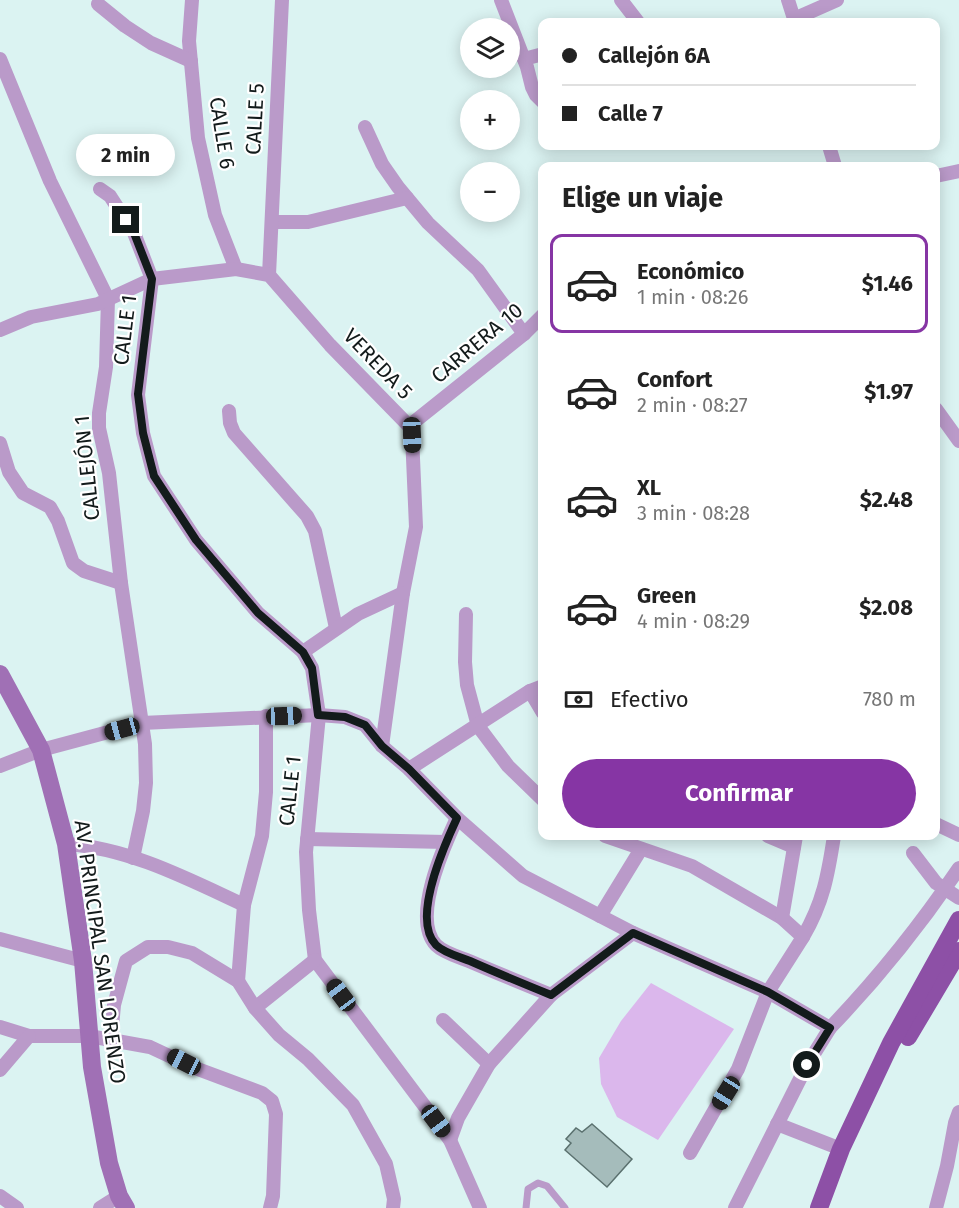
<!DOCTYPE html>
<html lang="es">
<head>
<meta charset="utf-8">
<style>
  :root { --surface:#fff; --page:#f6f6f6; --text:#222; --muted:#767676; --line:#e0e0e0; --accent:#8635a4 }
  body { margin:0; font-family:"Fira Sans",sans-serif; background:var(--page); color:var(--text); height:100vh; display:flex; flex-direction:column; font-size:22px; white-space:nowrap }
  * { box-sizing:border-box; margin:0 }
  p { font-size:20px; color:var(--muted) }
  .icon { flex:none; width:33px; height:33px; fill:none; stroke:currentColor; stroke-width:2; stroke-linecap:round; stroke-linejoin:round }
  .map { position:relative; flex:1; overflow:hidden }
  .side { position:absolute; left:538px; top:162px; width:402px; height:678px; display:flex; flex-direction:column; background:var(--surface); border-radius:12px; box-shadow:0 3px 15px #0003 }
  .side>* { flex:none }
  .hud { position:absolute; left:538px; top:18px; width:402px; height:132px; border-radius:12px; box-shadow:0 3px 15px #0003; display:grid; align-content:center; height:132px; padding:0 24px; background:var(--surface) }
  .buttons { position:absolute; left:460px; top:18px; display:grid; gap:12px }
  .buttons a { display:grid; place-items:center; width:60px; height:60px; border-radius:50%; background:var(--surface); box-shadow:0 3px 15px #0003; font-size:30px }
  .end { position:absolute; width:27px; height:27px; margin:-14px; border:8px solid #131b1b; background:#fff; box-shadow:0 0 0 3px #fff }
  .from { border-radius:50% }
  .bubble { position:absolute; height:42px; border-radius:21px; background:var(--surface); box-shadow:0 3px 15px #0003; font-size:20px; font-weight:700; line-height:42px; text-align:center }
  .car { position:absolute; width:18px; height:36px; margin:-18px -9px; border-radius:8px; box-shadow:0 0 4px 2px #0007; background:linear-gradient(#222 24%,#8ab4d8 0 40%,#222 0 76%,#8ab4d8 0 86%,#222 0) }
  .hud b { display:flex; align-items:center; gap:21px; height:57px; font-size:22px }
  .hud b+b { border-top:2px solid var(--line) }
  .hud i { width:15px; height:15px; background:var(--text) }
  ul { padding:0; list-style:none }
  li { display:flex; align-items:center; gap:18px; height:99px; margin:0 12px 9px; padding:0 12px; border:3px solid transparent; border-radius:12px }
  li div { flex:1 }
  li b { display:block; font-size:22px }
  li em { font-style:normal; font-weight:700 }
  li.active { border-color:var(--accent) }
  li>.icon { width:54px; height:54px; stroke-width:1.5 }
  h2 { padding:0 24px; font-size:27px; line-height:72px }
  .pay { display:flex; align-items:center; gap:15px; height:66px; padding:0 24px; font-size:22px }
  .pay p { margin-inline-start:auto }
  .action { display:flex; gap:12px; margin-top:auto; padding:12px 24px }
  .action a { flex:1; height:69px; border-radius:36px; background:var(--accent); color:#fff; font-size:24px; font-weight:700; line-height:69px; text-align:center }
  .map>svg:first-child { display:block }
  .green { fill:#dbb7ec }
  .building { fill:#a5bcbb; stroke:#5b716f; stroke-width:1.5 }
  .lines { fill:none; stroke-linecap:round; stroke-linejoin:round }
  .service { stroke:#ba9ac9; stroke-width:7 }
  .minor { stroke:#ba9ac9; stroke-width:14 }
  .secondary { stroke:#a070b5; stroke-width:18 }
  .primary { stroke:#8d50a6; stroke-width:18 }
  .route { stroke:#131b1b; stroke-width:8 }
  .labels { text-anchor:middle; dominant-baseline:central; stroke-width:4.5; stroke-linejoin:round; paint-order:stroke }
  .street-label { font-size:21px; fill:#131b1b; stroke:#fff }
</style>
</head>
<body>
<div class="map">
<svg width="959" height="1208" viewBox="0 0 959 1208">
  <rect width="100%" height="100%" fill="#dbf3f2"/>
  <polygon class="green" points="651,983 734,1029 658,1140 617,1117 601,1084 599,1058 621,1021"/>
  <polygon class="building" points="592,1124 632,1159 607,1187 565,1150 571,1143 566,1139 576,1128 582,1132"/>
  <g class="lines">
    <polyline class="service" points="526,1208 528,1189 538,1183 547,1186 565,1208"/>
    <g class="minor">
      <polyline points="192,0 189,41 198,138 215,215 236,269"/>
      <polyline points="501,0 527,67 532,87 536,95 543,102"/>
      <polyline points="621,0 638,22"/>
      <polyline points="788,0 795,22"/>
      <polyline points="98,4 125,26 151,43 191,61"/>
      <polyline points="794,19 837,0"/>
      <polyline points="0,59 50,181 108,299 106,367 99,413 99,428 109,473 121,583 145,744 146,783 143,811 133,858"/>
      <polyline points="524,59 543,54"/>
      <polyline points="365,127 382,164 398,187 428,223 478,270 524,334"/>
      <polyline points="829,146 835,166"/>
      <polyline points="936,176 959,171"/>
      <polyline points="100,189 110,196 134,233 152,279 138,395 143,433 154,476 196,540 258,613 303,652 312,668 319,715 306,852 309,910 315,960 450,1140 480,1208"/>
      <polyline points="272,222 308,222 407,198"/>
      <polyline points="269,275 282,0"/>
      <polyline points="0,330 31,317 98,304 152,279 236,269 269,275 330,345 409,426 412,435 416,527 403,593 382,746"/>
      <polyline points="936,409 959,441"/>
      <polyline points="229,411 230,423 234,433 307,516 315,531 336,628"/>
      <polyline points="409,426 524,334 543,315"/>
      <polyline points="0,443 9,472 23,493 50,507 58,521 73,563 84,571 121,583"/>
      <polyline points="466,614 465,662 467,685 478,726 508,766 543,800"/>
      <polyline points="303,652 358,614 403,593"/>
      <polyline points="530,691 543,713"/>
      <polyline points="0,766 41,750 142,723 319,715 345,717 365,725 382,746 409,769 457,818 523,876 633,933 768,992 830,1028 807,1065 735,1208"/>
      <polyline points="409,769 530,691 543,686"/>
      <path d="M457 818C444 846 411 918 436 945 444 953 459 957 469 961 497 973 524 984 551 995"/>
      <polyline points="936,824 959,835"/>
      <polyline points="605,836 692,866 782,918 803,937 768,992 738,1069 690,1153"/>
      <polyline points="768,836 794,847"/>
      <polyline points="307,839 446,842"/>
      <path d="M66 844C129 848 188 879 244 905"/>
      <polyline points="913,853 936,883 959,898"/>
      <polyline points="600,916 641,849"/>
      <polyline points="782,918 796,836"/>
      <path d="M803 937C823 903 828 875 834 836"/>
      <polyline points="0,939 83,961"/>
      <polyline points="238,981 244,905 262,836 266,792 266,716"/>
      <polyline points="255,1008 315,960"/>
      <polyline points="443,1020 489,1064"/>
      <polyline points="0,1027 29,1036 89,1036 150,1047 195,1068 262,1093 272,1101 276,1114 273,1196 270,1208"/>
      <path d="M830 1028C879 977 919 927 959 868"/>
      <polyline points="111,1038 114,1005 126,961 148,947 168,947 192,953 238,981 255,1008 279,1035 308,1059 353,1105 386,1164 394,1199 393,1208"/>
      <polyline points="0,1070 29,1036"/>
      <polyline points="777,1124 841,1149"/>
      <polyline points="450,1140 458,1118 489,1064 551,995 633,933"/>
      <polyline points="0,1196 17,1208"/>
      <polyline points="100,1208 119,1196"/>
      <polyline points="936,1208 947,1166 955,1123 959,1112"/>
    </g>
    <polyline class="secondary" points="0,674 41,750 66,844 83,961 92,1067 109,1163 119,1196 126,1208"/>
    <g class="primary">
      <polyline points="908,1037 959,951"/>
      <polyline points="819,1208 841,1149 891,1043 959,920"/>
    </g>
  </g>
  <g class="lines">
    <path class="route" d="M126 220 134 233 152 279 138 394 143 433 154 476 196 540 258 613 303 652 312 668 318 715 345 717 365 725 382 746 409 769 457 818C444 846 411 919 436 945 444 953 460 957 470 961 497 973 524 984 551 995L633 933 768 992 830 1028 807 1065"/>
  </g>
  <g class="labels">
    <g class="street-label">
      <text transform="translate(255 119) rotate(-87)">CALLE 5</text>
      <text transform="translate(222 133) rotate(81)">CALLE 6</text>
      <text transform="translate(125 330) rotate(-83)">CALLE 1</text>
      <text transform="translate(477 343) rotate(-40)">CARRERA 10</text>
      <text transform="translate(378 364) rotate(46)">VEREDA 5</text>
      <text transform="translate(87 468) rotate(-96)">CALLEJÓN 1</text>
      <text transform="translate(290 791) rotate(-84)">CALLE 1</text>
      <text transform="translate(100 952) rotate(82)">AV. PRINCIPAL SAN LORENZO</text>
    </g>
  </g>
</svg>
<div class="buttons">
<a><svg class="icon" aria-label="layers" viewBox="0 0 24 24"><path d="M12 4l9 5-9 5-9-5zM3 14l9 5 9-5"/></svg></a>
<a>+</a>
<a>−</a>
</div>
<i class="end from" style="left:807px;top:1065px"></i>
<i class="end" style="left:126px;top:220px"></i>
<div class="bubble" style="left:76px;top:134px;width:99px">2 min</div>
<i class="car" style="left:412px;top:435px;rotate:178deg"></i>
<i class="car" style="left:284px;top:716px;rotate:88deg"></i>
<i class="car" style="left:122px;top:729px;rotate:255deg"></i>
<i class="car" style="left:341px;top:995px;rotate:323deg"></i>
<i class="car" style="left:184px;top:1062px;rotate:297deg"></i>
<i class="car" style="left:726px;top:1093px;rotate:212deg"></i>
<i class="car" style="left:436px;top:1121px;rotate:143deg"></i>
<div class="hud">
<b><i class="from"></i>Callejón 6A</b>
<b><i></i>Calle 7</b>
</div>
<section class="side">
<h2>Elige un viaje</h2>
<ul>
<li class="active"><svg class="icon" aria-label="car" viewBox="0 0 24 24"><path d="M5 17H2v-5l4-1 3-4h7l3 4 3 1v5h-3M9 17h6M6 11h13"/><circle cx="7" cy="17" r="2"/><circle cx="17" cy="17" r="2"/></svg><div><b>Económico</b><p>1 min · 08:26</p></div><em>$1.46</em></li>
<li><svg class="icon" aria-label="car" viewBox="0 0 24 24"><path d="M5 17H2v-5l4-1 3-4h7l3 4 3 1v5h-3M9 17h6M6 11h13"/><circle cx="7" cy="17" r="2"/><circle cx="17" cy="17" r="2"/></svg><div><b>Confort</b><p>2 min · 08:27</p></div><em>$1.97</em></li>
<li><svg class="icon" aria-label="car" viewBox="0 0 24 24"><path d="M5 17H2v-5l4-1 3-4h7l3 4 3 1v5h-3M9 17h6M6 11h13"/><circle cx="7" cy="17" r="2"/><circle cx="17" cy="17" r="2"/></svg><div><b>XL</b><p>3 min · 08:28</p></div><em>$2.48</em></li>
<li><svg class="icon" aria-label="car" viewBox="0 0 24 24"><path d="M5 17H2v-5l4-1 3-4h7l3 4 3 1v5h-3M9 17h6M6 11h13"/><circle cx="7" cy="17" r="2"/><circle cx="17" cy="17" r="2"/></svg><div><b>Green</b><p>4 min · 08:29</p></div><em>$2.08</em></li>
</ul>
<div class="pay"><svg class="icon" aria-label="cash" viewBox="0 0 24 24"><path d="M3 7h18v10H3z"/><circle cx="12" cy="12" r="2"/></svg>Efectivo<p>780 m</p></div>
<div class="action"><a>Confirmar</a></div>
</section>
</div>
</body>
</html>
